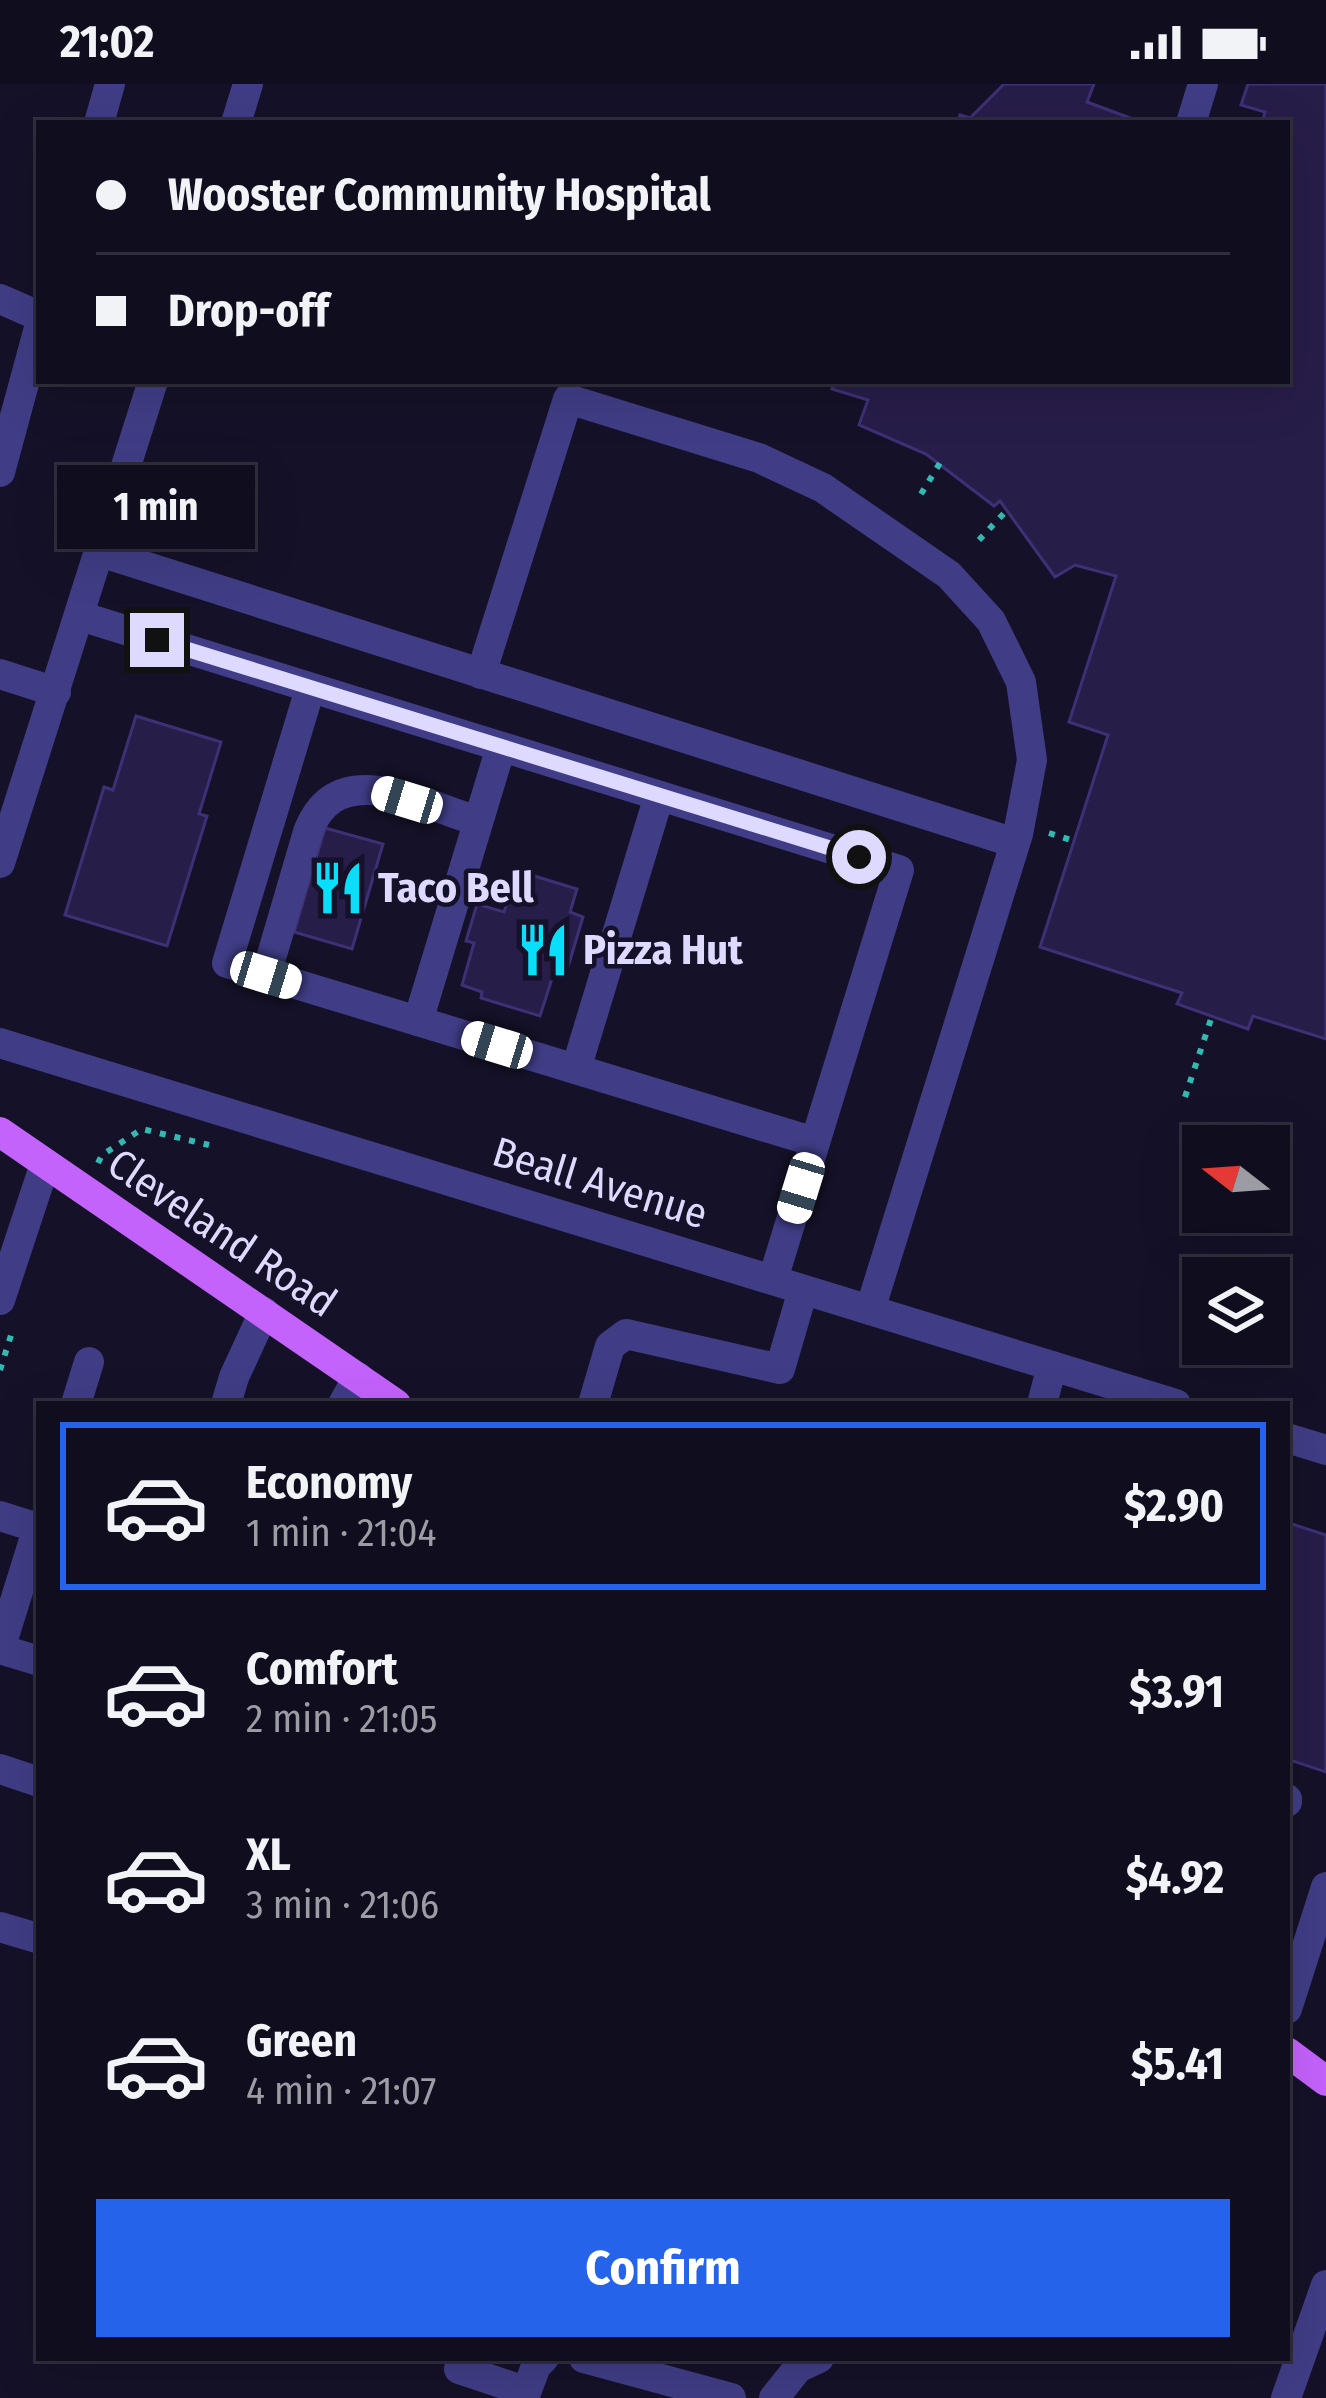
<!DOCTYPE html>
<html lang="en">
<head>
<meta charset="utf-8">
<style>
  :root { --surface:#100d1e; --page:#1e1b2b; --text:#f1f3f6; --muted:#9c9ca4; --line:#302d3c; --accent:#2563eb }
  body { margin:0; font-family:"Fira Sans Condensed",sans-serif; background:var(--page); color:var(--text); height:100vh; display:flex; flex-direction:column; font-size:45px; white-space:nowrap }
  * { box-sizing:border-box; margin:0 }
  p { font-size:39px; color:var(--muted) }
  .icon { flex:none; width:66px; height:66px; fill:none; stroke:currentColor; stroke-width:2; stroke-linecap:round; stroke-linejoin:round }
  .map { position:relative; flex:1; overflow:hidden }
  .drawer { position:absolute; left:36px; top:1317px; width:1254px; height:960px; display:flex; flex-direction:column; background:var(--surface); border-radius:0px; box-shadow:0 12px 48px #0002,0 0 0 3px var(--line) }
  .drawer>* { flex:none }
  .banner { position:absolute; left:36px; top:36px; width:1254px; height:264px; border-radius:0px; box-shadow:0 12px 48px #0002,0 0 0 3px var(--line); display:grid; align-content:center; height:264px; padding:0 60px; background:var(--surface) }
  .needle { width:78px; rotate:287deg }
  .tools { position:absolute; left:1182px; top:1041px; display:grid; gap:24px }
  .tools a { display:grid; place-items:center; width:108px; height:108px; border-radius:0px; background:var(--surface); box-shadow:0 12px 48px #0002,0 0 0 3px var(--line); font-size:60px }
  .end { position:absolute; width:54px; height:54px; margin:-27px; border:15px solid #ded9fe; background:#111; box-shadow:0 0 0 6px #111 }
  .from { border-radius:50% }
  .bubble { position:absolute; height:84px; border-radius:0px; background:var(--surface); box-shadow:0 12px 48px #0002,0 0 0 3px var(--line); font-size:39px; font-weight:700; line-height:84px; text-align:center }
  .car { position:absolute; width:36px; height:72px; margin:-36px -18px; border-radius:15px; box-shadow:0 0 9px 3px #0007; background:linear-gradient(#fff 24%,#345 0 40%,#fff 0 76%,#345 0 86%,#fff 0) }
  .banner b { display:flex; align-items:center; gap:42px; height:114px; font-size:45px }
  .banner b+b { border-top:3px solid var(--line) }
  .banner i { width:30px; height:30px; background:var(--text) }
  ul { padding:21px 0 0; list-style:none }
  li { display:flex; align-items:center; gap:36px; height:168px; margin:0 24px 18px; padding:0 36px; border:6px solid transparent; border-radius:0px }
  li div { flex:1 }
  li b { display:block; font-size:45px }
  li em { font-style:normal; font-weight:700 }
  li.active { border-color:var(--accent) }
  li>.icon { width:108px; height:108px; stroke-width:1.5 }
  .cta { display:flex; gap:24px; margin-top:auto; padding:24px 60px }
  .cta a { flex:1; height:138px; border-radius:0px; background:var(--accent); color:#fff; font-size:48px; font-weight:700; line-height:138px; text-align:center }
  .status { display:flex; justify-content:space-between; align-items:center; height:84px; padding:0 60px; background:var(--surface); direction:ltr }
  .status svg { height:33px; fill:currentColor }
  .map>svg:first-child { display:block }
  .building { fill:#271d49; stroke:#3e3075; stroke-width:3 }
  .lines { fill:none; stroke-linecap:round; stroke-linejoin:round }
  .path { stroke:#33b9b2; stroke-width:6; stroke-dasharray:6 9; stroke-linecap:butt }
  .minor { stroke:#403d86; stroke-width:30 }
  .major { stroke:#c462fc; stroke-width:30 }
  .route { stroke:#ded9fe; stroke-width:15 }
  .labels { text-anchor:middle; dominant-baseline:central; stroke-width:9; stroke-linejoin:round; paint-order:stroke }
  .poi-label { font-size:42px; font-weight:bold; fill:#ded9fe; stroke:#151128; text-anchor:start }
  .street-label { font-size:42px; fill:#ded9fe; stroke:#151128 }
</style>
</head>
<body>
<div class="status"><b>21:02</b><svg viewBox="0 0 49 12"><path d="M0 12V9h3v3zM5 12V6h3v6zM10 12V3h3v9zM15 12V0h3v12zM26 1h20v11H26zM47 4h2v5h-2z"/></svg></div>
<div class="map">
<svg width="1326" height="2314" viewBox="0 0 1326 2314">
  <rect width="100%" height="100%" fill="#151128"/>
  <g class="building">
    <polygon points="1004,0 1094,0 1087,18 1141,38 958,39 960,31 970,34"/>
    <polygon points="1248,0 1326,0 1326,955 1253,932 1248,945 1177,920 1182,909 1040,863 1108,651 1069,638 1116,492 1075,481 1055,493 1000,417 994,422 926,370 859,341 868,316 832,305 834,297 1287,297 1287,39 1262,39 1265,28 1241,21"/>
    <polygon points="136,632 221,658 199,730 207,732 167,862 65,831 104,703 113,706"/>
    <polygon points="325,744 383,760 352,865 294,848"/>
    <polygon points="518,787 577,805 570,828 583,833 568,883 557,879 540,932 481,914 482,908 462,901 474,859 466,857 477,820 504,828"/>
    <polygon points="1292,1440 1326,1451 1326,1688 1287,1675 1287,1455"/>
  </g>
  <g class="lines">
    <g class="path">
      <polyline points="921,410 940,379"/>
      <polyline points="979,456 1007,426"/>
      <polyline points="1049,749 1074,757"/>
      <polyline points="1185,1013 1212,932"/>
      <polyline points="98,1079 102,1071 142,1045 209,1061"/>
      <polyline points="0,1286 13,1245"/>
    </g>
    <g class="minor">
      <polyline points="99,39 110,0"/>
      <polyline points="236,39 248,0"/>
      <polyline points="1191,39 1203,0"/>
      <polyline points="0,215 39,232"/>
      <polyline points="0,388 39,244"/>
      <polyline points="100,468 1015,759"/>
      <polyline points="80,532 899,786 773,1195"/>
      <polyline points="0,590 56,608"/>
      <polyline points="481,590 568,315 759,374 823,404 949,491 991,537 1021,598 1032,676 1018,750 870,1226"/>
      <polyline points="310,605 227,879 815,1058"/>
      <polyline points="0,779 153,297"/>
      <path d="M266 891 308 748C337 671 420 720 478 737"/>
      <polyline points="418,937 501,663"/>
      <polyline points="0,959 1176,1320"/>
      <polyline points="576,985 659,712"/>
      <polyline points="0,1216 45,1080"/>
      <polyline points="76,1320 89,1278"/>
      <polyline points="226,1320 234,1293 264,1228"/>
      <polyline points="343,1320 358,1293"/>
      <polyline points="593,1320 610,1262 626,1250 780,1285 803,1206"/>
      <polyline points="1042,1320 1052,1282"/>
      <polyline points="1287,1354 1326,1366"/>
      <polyline points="0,1432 38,1444"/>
      <polyline points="0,1565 39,1440"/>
      <polyline points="0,1565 39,1577"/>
      <polyline points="0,1685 39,1698"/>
      <polyline points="1287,1715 1287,1718"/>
      <polyline points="0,1843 37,1854"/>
      <polyline points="1287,1925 1326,1803"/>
      <polyline points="584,2274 731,2314"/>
      <polyline points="459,2285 525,2307"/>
      <polyline points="524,2314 536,2282 544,2274"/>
      <polyline points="774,2314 798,2284 819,2274"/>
      <polyline points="1286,2314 1326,2201"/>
    </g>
    <g class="major">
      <polyline points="0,1048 396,1320"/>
      <polyline points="1287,1968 1326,1997"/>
    </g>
  </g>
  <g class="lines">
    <polyline class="route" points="157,556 859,773"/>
  </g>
  <defs>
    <symbol id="restaurant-bare" viewBox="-9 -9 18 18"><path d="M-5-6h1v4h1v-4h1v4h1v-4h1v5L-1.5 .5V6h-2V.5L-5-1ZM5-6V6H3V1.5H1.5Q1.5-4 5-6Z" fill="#09dffa" stroke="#151128" stroke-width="2.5" paint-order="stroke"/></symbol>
  </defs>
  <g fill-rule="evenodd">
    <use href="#restaurant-bare" x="300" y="766" width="76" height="76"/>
    <use href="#restaurant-bare" x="505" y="828" width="76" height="76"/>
  </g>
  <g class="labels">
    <g class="poi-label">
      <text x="378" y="804">Taco Bell</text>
      <text x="583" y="866">Pizza Hut</text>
    </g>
    <g class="street-label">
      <text transform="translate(600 1099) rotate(17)">Beall Avenue</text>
      <text transform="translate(222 1149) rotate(34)">Cleveland Road</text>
    </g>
  </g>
</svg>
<div class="tools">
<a><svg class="needle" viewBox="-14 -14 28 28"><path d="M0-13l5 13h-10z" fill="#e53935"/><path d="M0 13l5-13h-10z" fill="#9c9ca4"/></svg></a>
<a><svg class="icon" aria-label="layers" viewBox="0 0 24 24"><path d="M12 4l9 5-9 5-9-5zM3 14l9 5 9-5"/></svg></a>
</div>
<i class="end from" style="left:859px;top:773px"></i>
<i class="end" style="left:157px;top:556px"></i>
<div class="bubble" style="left:57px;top:381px;width:198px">1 min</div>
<i class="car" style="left:407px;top:716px;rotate:287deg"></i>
<i class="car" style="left:266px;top:891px;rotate:107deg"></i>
<i class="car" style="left:497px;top:961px;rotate:287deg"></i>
<i class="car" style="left:801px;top:1104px;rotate:197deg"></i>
<div class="banner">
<b><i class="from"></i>Wooster Community Hospital</b>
<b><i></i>Drop-off</b>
</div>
<section class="drawer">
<ul>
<li class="active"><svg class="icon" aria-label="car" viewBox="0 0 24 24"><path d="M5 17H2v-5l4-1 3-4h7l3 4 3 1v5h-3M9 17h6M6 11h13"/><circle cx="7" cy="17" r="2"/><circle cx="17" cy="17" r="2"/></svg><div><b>Economy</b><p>1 min · 21:04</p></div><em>$2.90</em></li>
<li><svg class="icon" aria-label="car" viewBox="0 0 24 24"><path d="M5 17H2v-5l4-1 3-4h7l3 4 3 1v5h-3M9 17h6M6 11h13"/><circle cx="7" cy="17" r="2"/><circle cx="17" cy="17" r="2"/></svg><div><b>Comfort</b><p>2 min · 21:05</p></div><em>$3.91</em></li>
<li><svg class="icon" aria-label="car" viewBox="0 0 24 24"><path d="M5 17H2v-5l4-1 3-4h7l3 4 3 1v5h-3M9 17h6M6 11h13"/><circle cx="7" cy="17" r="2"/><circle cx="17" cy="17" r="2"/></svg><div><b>XL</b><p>3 min · 21:06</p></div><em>$4.92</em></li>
<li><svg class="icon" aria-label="car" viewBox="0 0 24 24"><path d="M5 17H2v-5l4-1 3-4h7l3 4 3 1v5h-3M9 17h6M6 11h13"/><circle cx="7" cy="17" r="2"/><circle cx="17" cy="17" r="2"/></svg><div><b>Green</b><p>4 min · 21:07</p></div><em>$5.41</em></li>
</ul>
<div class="cta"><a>Confirm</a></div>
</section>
</div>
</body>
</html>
